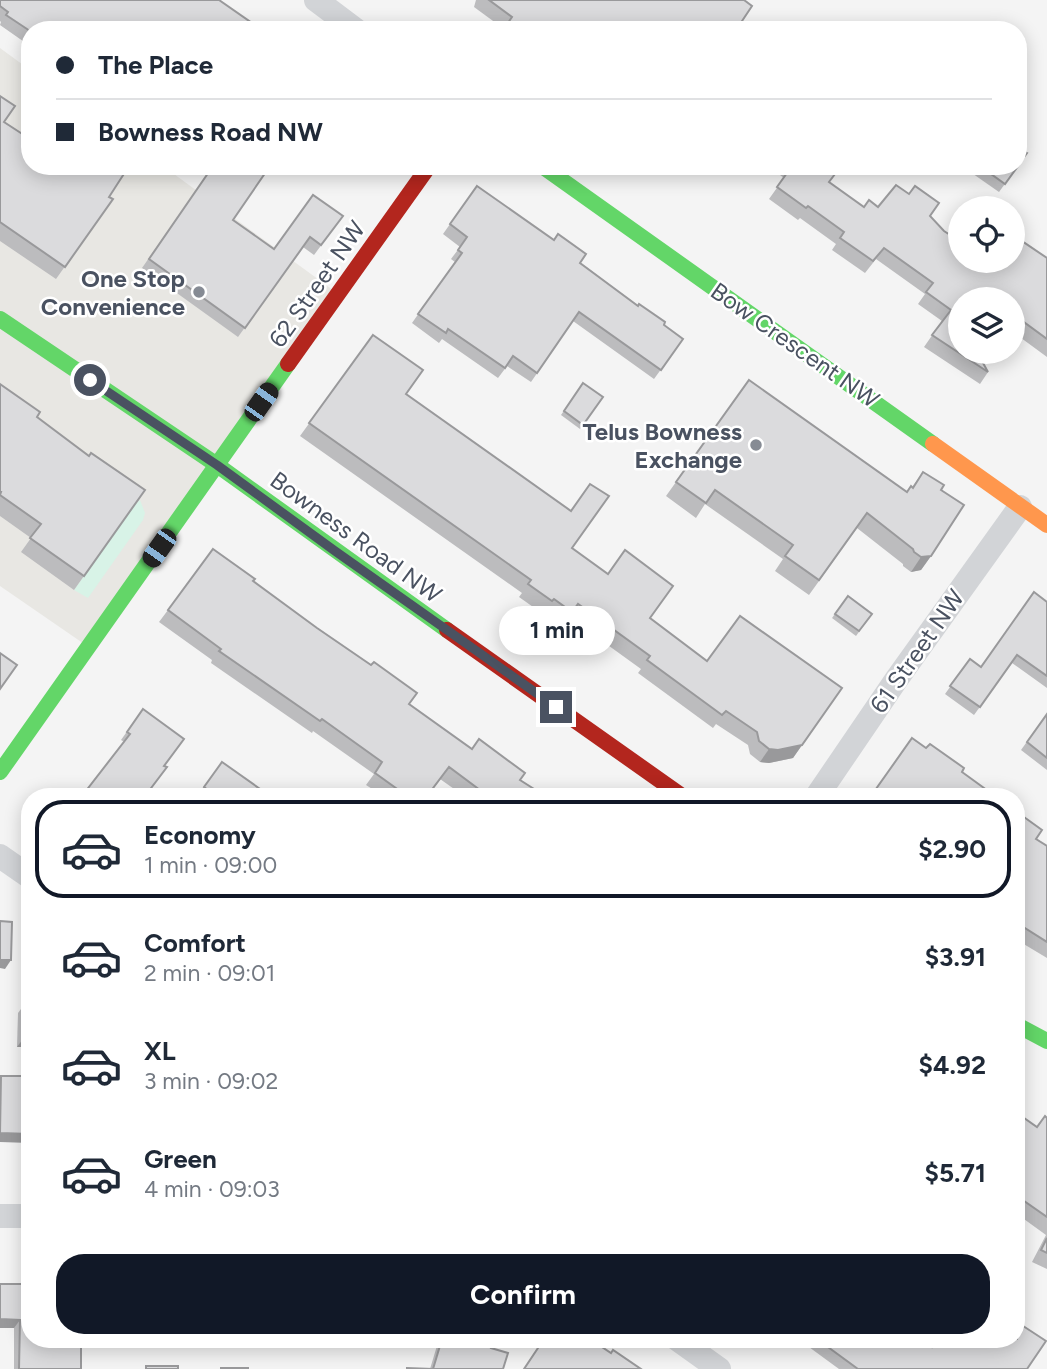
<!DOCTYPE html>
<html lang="en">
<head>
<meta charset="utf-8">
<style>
  :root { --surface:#fff; --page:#f6f6f7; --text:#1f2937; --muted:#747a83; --line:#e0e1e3; --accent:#111827 }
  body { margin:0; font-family:Figtree,sans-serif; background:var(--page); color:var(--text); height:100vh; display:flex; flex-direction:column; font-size:26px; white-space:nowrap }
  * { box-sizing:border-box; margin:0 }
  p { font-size:23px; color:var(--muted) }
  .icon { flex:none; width:38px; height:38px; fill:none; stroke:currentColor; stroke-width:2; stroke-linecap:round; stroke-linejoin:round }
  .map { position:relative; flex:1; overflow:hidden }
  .drawer { position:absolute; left:21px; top:788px; width:1004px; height:560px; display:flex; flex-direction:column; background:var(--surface); border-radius:28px; box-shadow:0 4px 18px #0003 }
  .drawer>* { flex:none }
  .guide { position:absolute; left:21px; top:21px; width:1006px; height:154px; border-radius:28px; box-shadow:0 4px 18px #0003; display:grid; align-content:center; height:154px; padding:0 35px; background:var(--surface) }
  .fabs { position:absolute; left:948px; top:196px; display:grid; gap:14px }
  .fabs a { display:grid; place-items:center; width:77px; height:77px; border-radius:50%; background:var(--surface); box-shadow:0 4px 18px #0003; font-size:35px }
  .end { position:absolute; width:32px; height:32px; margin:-16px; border:9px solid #4a5261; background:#fff; box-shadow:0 0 0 4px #fff }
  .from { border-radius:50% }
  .bubble { position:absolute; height:49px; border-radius:24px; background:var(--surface); box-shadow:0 4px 18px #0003; font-size:23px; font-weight:700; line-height:49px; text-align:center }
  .car { position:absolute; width:21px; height:42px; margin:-21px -10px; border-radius:9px; box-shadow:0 0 5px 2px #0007; background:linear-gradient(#222 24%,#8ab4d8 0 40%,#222 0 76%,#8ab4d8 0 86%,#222 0) }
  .guide b { display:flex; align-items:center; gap:24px; height:66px; font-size:26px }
  .guide b+b { border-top:2px solid var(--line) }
  .guide i { width:18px; height:18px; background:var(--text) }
  ul { padding:12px 0 0; list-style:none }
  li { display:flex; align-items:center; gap:21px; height:98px; margin:0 14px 10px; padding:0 21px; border:4px solid transparent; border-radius:28px }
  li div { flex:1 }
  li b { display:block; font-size:26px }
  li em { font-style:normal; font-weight:700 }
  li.active { border-color:var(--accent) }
  li>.icon { width:63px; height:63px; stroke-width:1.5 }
  .primary-button { display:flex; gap:14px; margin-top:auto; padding:14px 35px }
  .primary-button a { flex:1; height:80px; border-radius:28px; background:var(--accent); color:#fff; font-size:28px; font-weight:700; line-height:80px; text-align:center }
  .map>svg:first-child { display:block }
  .commercial { fill:#e8e7e3 }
  .green { fill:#d8f3e7 }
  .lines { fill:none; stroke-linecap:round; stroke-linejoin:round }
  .street { stroke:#d2d4d7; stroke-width:24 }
  .fast { stroke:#63d668; stroke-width:16 }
  .slow { stroke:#ff974d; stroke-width:16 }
  .jam { stroke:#b3261e; stroke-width:16 }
  .wall { fill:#bcbcbe }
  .shaded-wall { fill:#99999b }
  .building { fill:#dbdbdd; stroke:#99999b; stroke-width:2 }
  .route { stroke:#4a5261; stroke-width:9 }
  .poi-dot { fill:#868b94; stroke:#fff; stroke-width:2.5 }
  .labels { text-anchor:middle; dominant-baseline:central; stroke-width:5; stroke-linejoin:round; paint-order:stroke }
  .poi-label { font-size:24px; font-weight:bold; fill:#4a5261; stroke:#fff; text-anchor:end }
  .street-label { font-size:24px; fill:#4a5261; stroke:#fff }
</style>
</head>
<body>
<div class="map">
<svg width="1047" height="1369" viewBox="0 0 1047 1369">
  <rect width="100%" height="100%" fill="#f4f4f4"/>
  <polygon class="commercial" points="0,48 30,70 30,166 163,166 337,293 90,648 0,586"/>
  <polygon class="green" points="140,500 145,513 143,520 88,598 74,590 135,504"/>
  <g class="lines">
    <g class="street">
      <polyline points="316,0 356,30"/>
      <polyline points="817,796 896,680 1020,507"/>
      <polyline points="0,856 30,877"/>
      <polyline points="0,1216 30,1216"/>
      <polyline points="677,1339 719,1369"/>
    </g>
    <g class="fast">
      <polyline points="542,166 933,444"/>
      <polyline points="0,319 217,465 447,630"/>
      <polyline points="0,772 288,364"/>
      <polyline points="1017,1025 1047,1041"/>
    </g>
    <polyline class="slow" points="933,444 1047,525"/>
    <g class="jam">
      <polyline points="288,364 429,166"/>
      <polyline points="447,630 682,796"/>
    </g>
  </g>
  <g class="wall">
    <polygon points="0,0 30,30 30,46 0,25 1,22 0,21"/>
    <polygon points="476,0 744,0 504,29 474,7"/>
    <polygon points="0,96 4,122 113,199 56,279 0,241"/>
    <polygon points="200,166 270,166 233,220 274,249 343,216 314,255 303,247 238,337 142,268 209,172"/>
    <polygon points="768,166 841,166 829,182 864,207 878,207 930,216 961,261 1013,261 1047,258 1047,357 1013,332 1013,299 961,352 988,372 980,384 924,347 942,321 918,304 925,294 876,259 865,273 832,250 836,244 800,218 798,220 769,199 784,178"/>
    <polygon points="968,166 1018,166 999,192 966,169"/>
    <polygon points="477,186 683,339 654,379 573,321 531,382 507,366 498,378 442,339 439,343 412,323 455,262 451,259 460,247 443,234"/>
    <polygon points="373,335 406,394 572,548 650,618 707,661 842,688 793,758 769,763 760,762 750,754 748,745 716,724 713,728 638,673 641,669 569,617 563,625 545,612 543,614 519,597 522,593 300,436"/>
    <polygon points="749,380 906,492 912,487 923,472 941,490 931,556 921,570 911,572 903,566 903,564 857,528 809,595 775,571 783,559 705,504 696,518 666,496"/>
    <polygon points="583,383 603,397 580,429 561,415"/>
    <polygon points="0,384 37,417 89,456 145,490 74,590 21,552 31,538 0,516"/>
    <polygon points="253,581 409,704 472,749 545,796 464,796 440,779 428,796 383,796 366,785 374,774 313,731 312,733 211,663 212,660 159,622 168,610"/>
    <polygon points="848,596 872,614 856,636 832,618"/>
    <polygon points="1047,602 1047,688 1012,663 974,715 945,694 970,659 981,667"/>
    <polygon points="143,709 165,766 121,740"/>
    <polygon points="1047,714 1047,770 1021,750"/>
    <polygon points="222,762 270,796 200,796 198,795"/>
    <polygon points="1017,812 1036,839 1047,846 1047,958 1017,940"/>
    <polygon points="24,1005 30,1005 30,1047 17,1047 18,1013"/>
    <polygon points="1017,1113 1037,1127 1047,1118 1047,1269 1032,1262 1046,1235 1017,1214"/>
    <polygon points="0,1284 81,1369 14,1369 14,1328"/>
    <polygon points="439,1339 494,1339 491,1348 503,1369 406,1369 407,1368 430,1369"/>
    <polygon points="798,1339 921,1339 932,1347 1027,1369 839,1369"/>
  </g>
  <g class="shaded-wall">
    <polygon points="931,556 921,570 911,572 921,557"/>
    <polygon points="802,745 793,758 769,763 760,762 769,749"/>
    <polygon points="0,960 11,960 5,969 0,968"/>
    <polygon points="23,1039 30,1039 30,1047 17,1047"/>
    <polygon points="0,1133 30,1134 30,1143 0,1142"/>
    <polygon points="0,1319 20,1320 14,1328 0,1328"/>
  </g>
  <g class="building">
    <polygon points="0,0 219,0 262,30 30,30 30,31 6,15 8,12 0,6"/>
    <polygon points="489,0 744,0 752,6 736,30 503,30 512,17"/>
    <polygon points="0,96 15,106 4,122 30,139 30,166 129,166 109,197 113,199 65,267 0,222"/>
    <polygon points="1018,148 1027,153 1018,165"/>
    <polygon points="213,166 270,166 233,220 274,249 313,195 343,216 321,245 310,237 245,328 149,259"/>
    <polygon points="792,166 841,166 829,182 864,207 869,200 878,207 896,185 909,194 915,186 939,203 930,216 944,231 961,242 961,261 1013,261 1013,235 1047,258 1047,339 1013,314 1013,299 961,299 961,352 977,352 988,372 932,335 951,310 926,292 933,283 884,248 873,261 840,238 844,232 808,206 806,208 777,187"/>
    <polygon points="980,166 1018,166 1005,184"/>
    <polygon points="477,186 554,240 558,234 586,254 580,263 638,306 639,304 665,322 664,325 683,339 661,370 579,312 537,373 513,356 505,368 448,329 446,333 418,314 462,253 458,250 467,237 450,224"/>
    <polygon points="373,335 423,370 406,394 571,511 590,484 609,496 572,548 608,574 625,550 673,586 650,618 707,661 740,616 842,688 802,745 778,750 769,749 759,741 757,732 726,711 722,715 647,660 650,656 578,604 572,612 554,599 552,601 528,584 531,580 309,423"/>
    <polygon points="749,380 907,492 911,486 913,488 923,472 944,485 941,490 964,505 931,556 921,557 914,552 913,549 867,513 819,580 785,556 793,545 715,490 706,503 676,482"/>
    <polygon points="583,383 603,397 583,425 564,411"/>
    <polygon points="0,384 40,412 37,417 89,456 91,453 145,490 84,576 30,538 41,524 0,495 1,492 0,492"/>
    <polygon points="213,549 255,579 253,581 317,628 371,665 374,662 417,693 409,704 472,749 479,739 525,773 520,780 545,796 488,796 449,767 427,796 407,796 375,773 382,762 322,719 320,721 219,651 221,649 168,610"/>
    <polygon points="1034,592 1047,602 1047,676 1017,655 980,707 950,686 970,659 981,667"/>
    <polygon points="848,596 872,614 859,631 835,614"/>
    <polygon points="0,653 17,665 0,689"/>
    <polygon points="143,709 184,739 164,766 167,767 145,796 82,796 130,734 127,732"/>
    <polygon points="1047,714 1047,758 1027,742"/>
    <polygon points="912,738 926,748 930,744 964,768 962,772 995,796 871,796"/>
    <polygon points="222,762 270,796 216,796 204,787"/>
    <polygon points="1017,812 1042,830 1036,839 1047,846 1047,942 1017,923"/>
    <polygon points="0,921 12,922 11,960 0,960"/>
    <polygon points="24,1005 30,1005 30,1039 23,1039"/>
    <polygon points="1,1076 23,1076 23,1084 30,1084 30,1134 0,1133"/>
    <polygon points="1017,1113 1037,1127 1045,1116 1047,1118 1047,1217 1017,1196"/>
    <polygon points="1047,1238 1047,1253 1041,1250"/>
    <polygon points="0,1284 30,1284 30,1339 81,1339 81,1369 19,1369 20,1320 0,1319"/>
    <polygon points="1017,1322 1046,1341 1027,1369 858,1369 817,1339 921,1339 932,1347 938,1339 1017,1339"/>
    <polygon points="442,1339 494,1339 491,1348 508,1353 503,1369 407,1369 407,1368 433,1369"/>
    <polygon points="544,1339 562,1339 567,1342 569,1339 580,1339 584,1341 585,1339 590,1339 611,1353 613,1350 641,1369 524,1369"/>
    <rect x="146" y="1366" width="32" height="3"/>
    <rect x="221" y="1368" width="27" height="1"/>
  </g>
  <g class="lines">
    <polyline class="route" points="90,380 217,465 335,551 556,707"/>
  </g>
  <g class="poi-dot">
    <circle cx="199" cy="292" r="7"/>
    <circle cx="756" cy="445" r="7"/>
  </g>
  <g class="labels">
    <g class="poi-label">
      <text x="185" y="278">One Stop<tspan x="185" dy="28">Convenience</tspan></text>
      <text x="742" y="431">Telus Bowness<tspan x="742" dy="28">Exchange</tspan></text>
    </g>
    <g class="street-label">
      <text transform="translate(317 284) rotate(-55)">62 Street NW</text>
      <text transform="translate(795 345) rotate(35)">Bow Crescent NW</text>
      <text transform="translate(356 537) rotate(36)">Bowness Road NW</text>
      <text transform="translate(917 651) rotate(-55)">61 Street NW</text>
    </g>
  </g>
</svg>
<div class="fabs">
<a><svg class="icon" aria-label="locate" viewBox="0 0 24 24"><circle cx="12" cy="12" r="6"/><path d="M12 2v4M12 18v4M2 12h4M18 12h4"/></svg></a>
<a><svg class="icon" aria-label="layers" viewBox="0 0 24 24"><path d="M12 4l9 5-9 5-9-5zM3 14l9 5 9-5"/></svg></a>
</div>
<i class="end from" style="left:90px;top:380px"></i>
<i class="end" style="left:556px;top:707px"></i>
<div class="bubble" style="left:499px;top:606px;width:116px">1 min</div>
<i class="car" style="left:261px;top:402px;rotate:35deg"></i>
<i class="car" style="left:159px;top:548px;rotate:215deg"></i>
<div class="guide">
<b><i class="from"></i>The Place</b>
<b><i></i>Bowness Road NW</b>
</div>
<section class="drawer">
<ul>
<li class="active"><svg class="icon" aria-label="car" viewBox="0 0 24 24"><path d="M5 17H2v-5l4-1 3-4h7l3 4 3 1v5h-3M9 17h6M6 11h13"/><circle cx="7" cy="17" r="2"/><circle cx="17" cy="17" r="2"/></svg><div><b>Economy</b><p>1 min · 09:00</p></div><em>$2.90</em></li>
<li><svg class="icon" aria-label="car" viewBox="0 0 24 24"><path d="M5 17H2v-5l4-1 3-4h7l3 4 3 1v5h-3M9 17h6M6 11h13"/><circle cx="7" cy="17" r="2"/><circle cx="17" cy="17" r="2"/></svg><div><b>Comfort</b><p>2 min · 09:01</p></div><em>$3.91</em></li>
<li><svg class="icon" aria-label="car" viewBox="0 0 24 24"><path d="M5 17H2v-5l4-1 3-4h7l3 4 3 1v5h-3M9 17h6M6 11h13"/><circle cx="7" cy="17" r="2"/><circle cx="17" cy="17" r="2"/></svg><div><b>XL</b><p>3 min · 09:02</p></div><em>$4.92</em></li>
<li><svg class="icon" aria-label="car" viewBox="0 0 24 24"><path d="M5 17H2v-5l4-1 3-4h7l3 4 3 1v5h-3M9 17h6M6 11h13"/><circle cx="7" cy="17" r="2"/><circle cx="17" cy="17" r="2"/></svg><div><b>Green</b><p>4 min · 09:03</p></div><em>$5.71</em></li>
</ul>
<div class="primary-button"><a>Confirm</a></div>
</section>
</div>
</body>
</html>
